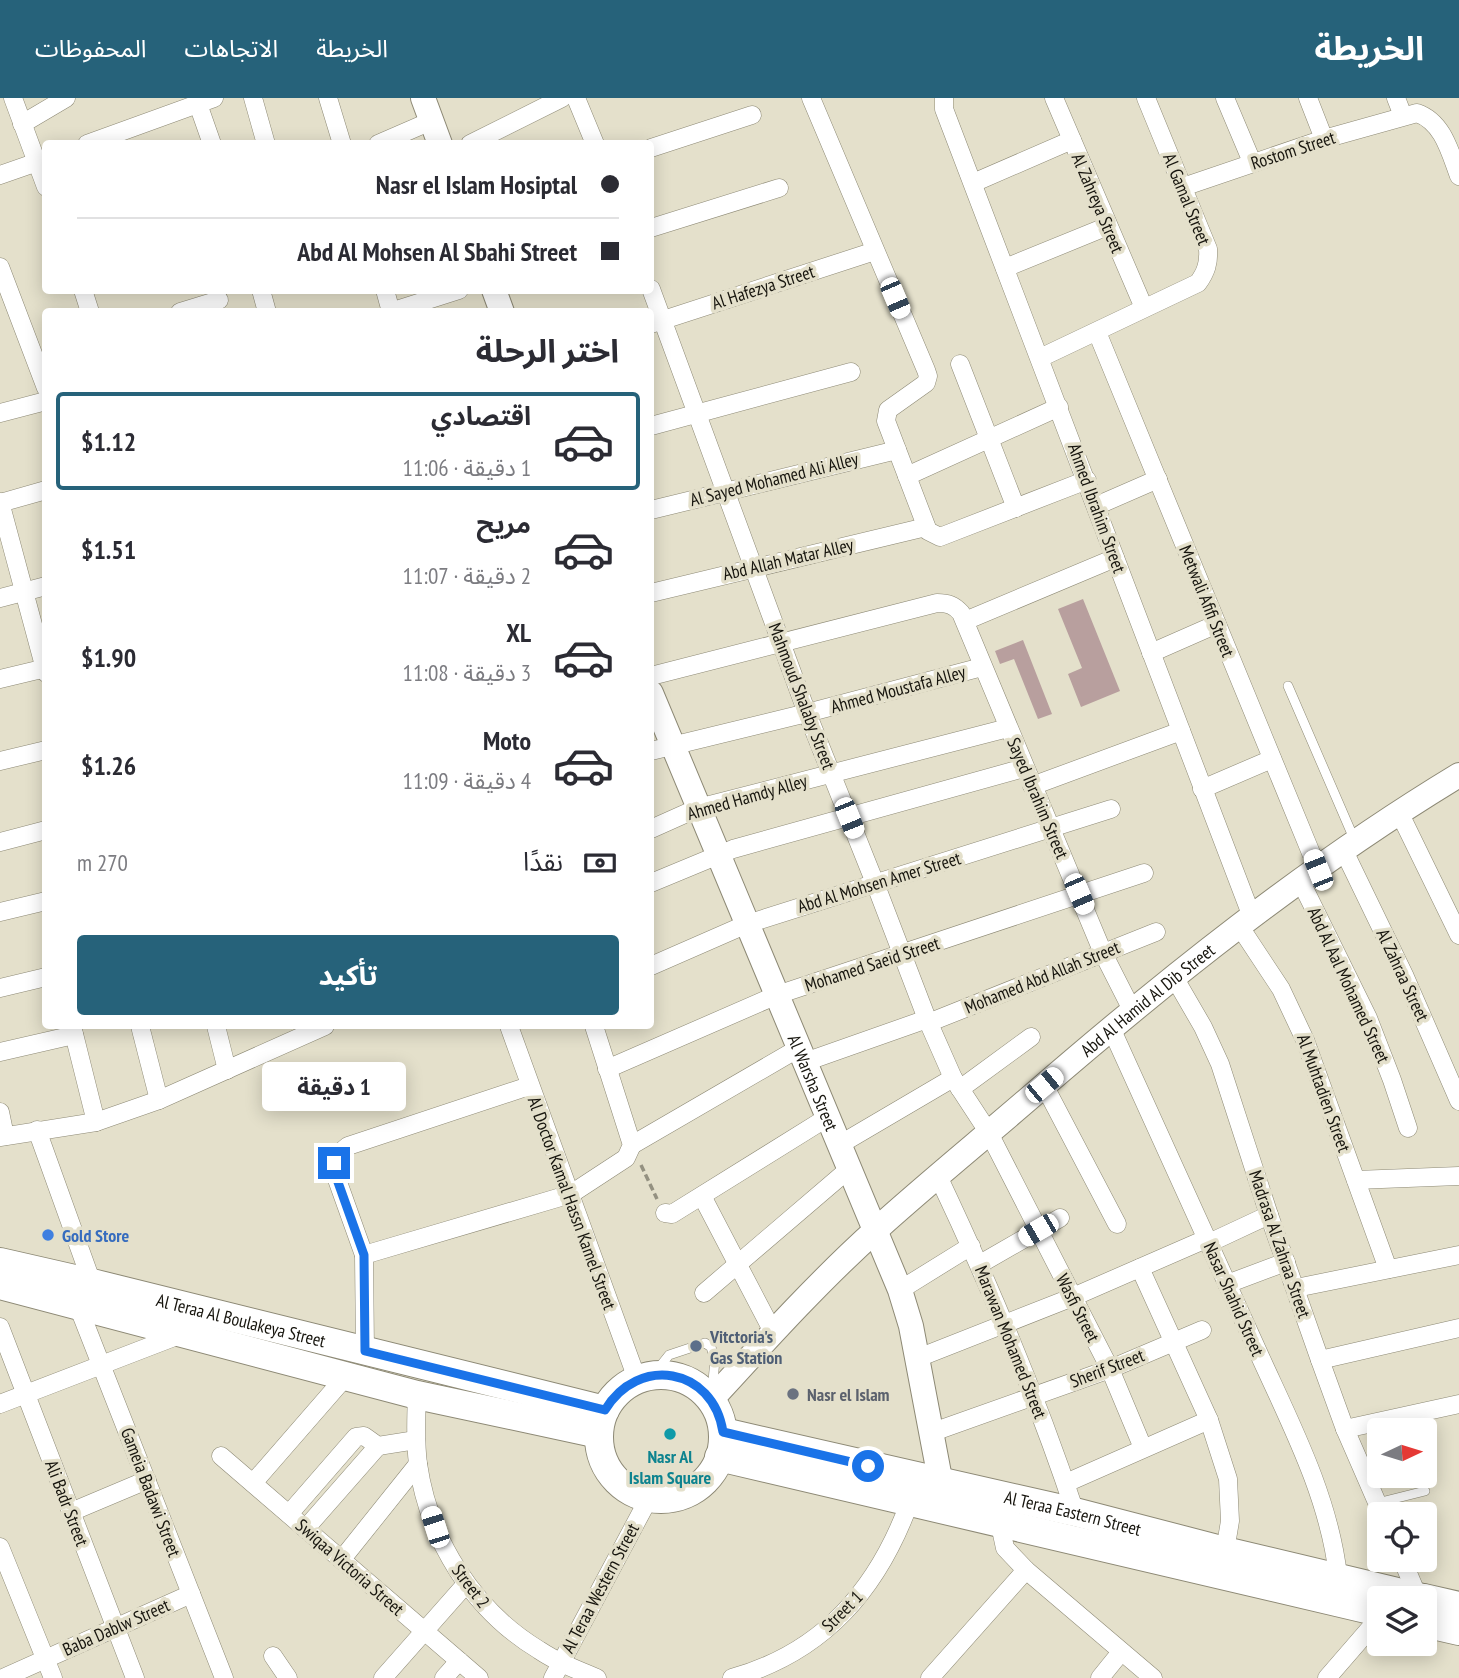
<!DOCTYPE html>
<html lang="ar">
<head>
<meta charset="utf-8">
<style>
  :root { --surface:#fff; --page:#f2f2f3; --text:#2b2b33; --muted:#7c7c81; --line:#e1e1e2; --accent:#26627a }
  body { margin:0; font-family:"PT Sans Narrow","Noto Sans Arabic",sans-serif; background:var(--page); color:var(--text); direction:rtl; height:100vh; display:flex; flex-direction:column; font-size:26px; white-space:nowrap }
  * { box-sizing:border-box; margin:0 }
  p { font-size:23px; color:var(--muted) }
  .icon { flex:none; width:38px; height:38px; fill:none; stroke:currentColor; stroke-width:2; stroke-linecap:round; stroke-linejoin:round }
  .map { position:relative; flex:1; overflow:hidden; direction:ltr }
  .details { position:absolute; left:42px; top:210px; width:612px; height:721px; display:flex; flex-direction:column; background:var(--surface); border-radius:7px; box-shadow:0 4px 18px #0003; direction:rtl }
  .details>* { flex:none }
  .hud { position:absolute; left:42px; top:42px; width:612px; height:154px; border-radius:7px; box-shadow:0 4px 18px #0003; direction:rtl; display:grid; align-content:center; height:154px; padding:0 35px; background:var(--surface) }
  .needle { width:46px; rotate:86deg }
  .controls { position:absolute; left:1367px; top:1320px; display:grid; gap:14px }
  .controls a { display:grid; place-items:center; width:70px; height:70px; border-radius:7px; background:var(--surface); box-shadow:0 4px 18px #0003; font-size:35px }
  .end { position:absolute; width:32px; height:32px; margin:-16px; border:9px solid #1a73e8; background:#fff; box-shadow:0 0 0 4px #fff }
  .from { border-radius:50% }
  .bubble { position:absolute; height:49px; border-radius:7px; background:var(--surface); box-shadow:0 4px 18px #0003; font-size:23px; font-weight:700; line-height:49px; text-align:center; direction:rtl }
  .car { position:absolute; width:21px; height:42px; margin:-21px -10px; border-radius:9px; box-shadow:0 0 5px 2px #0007; background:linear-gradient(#fff 24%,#345 0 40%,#fff 0 76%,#345 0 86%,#fff 0) }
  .hud b { display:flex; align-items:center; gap:24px; height:66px; font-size:26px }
  .hud b+b { border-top:2px solid var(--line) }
  .hud i { width:18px; height:18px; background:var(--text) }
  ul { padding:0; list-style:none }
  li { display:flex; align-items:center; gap:21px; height:98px; margin:0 14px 10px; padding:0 21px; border:4px solid transparent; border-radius:7px }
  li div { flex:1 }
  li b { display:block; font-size:26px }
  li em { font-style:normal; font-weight:700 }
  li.active { border-color:var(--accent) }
  li>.icon { width:63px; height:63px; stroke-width:1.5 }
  h2 { padding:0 35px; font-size:32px; line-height:84px }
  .pay { display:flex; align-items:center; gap:18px; height:77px; padding:0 35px; font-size:26px }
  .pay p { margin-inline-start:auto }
  .primary-button { display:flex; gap:14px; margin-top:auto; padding:14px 35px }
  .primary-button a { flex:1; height:80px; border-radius:7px; background:var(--accent); color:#fff; font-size:28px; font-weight:700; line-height:80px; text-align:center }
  header { display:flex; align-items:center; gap:42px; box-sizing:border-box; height:98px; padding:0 35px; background:var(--accent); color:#fff }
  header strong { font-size:33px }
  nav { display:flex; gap:38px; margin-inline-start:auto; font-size:24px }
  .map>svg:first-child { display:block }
  .building { fill:#b89f9e }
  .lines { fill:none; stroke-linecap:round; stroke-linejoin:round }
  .lane-casing { stroke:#8d8975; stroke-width:10 }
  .street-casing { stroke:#8d8975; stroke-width:19 }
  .secondary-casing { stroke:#8d8975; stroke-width:26 }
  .primary-casing { stroke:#8d8975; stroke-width:30 }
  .path { stroke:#949181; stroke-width:3.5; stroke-dasharray:7 3.5; stroke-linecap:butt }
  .lane { stroke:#fff; stroke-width:9 }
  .street { stroke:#fff; stroke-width:18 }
  .secondary { stroke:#fff; stroke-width:24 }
  .primary { stroke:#fff; stroke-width:28 }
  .route { stroke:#1a73e8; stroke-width:9 }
  .shop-dot { fill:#3f7fe0; stroke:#e4e0cb; stroke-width:2.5 }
  .service-dot { fill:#5c6f8a; stroke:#e4e0cb; stroke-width:2.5 }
  .worship-dot { fill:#6b7280; stroke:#e4e0cb; stroke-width:2.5 }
  .culture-dot { fill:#0f9aa8; stroke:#e4e0cb; stroke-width:2.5 }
  .labels { text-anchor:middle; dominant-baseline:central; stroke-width:7; stroke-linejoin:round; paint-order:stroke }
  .street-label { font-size:18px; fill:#17150e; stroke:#e4e0cb }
  .shop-label { font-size:18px; font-weight:bold; fill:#366cbe; stroke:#e4e0cb; text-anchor:start }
  .service-label { font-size:18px; font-weight:bold; fill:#4e5e75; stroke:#e4e0cb; text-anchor:start }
  .worship-label { font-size:18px; font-weight:bold; fill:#5b616d; stroke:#e4e0cb; text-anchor:start }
  .culture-label { font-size:18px; font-weight:bold; fill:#0d838f; stroke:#e4e0cb }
</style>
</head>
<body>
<header>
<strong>الخريطة</strong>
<nav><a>الخريطة</a><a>الاتجاهات</a><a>المحفوظات</a></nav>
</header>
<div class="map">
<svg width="1459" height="1580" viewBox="0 0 1459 1580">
  <rect width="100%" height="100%" fill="#e4e0cb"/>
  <g class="building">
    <polygon points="1083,501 1120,593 1081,609 1068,576 1082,570 1058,511"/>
    <polygon points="1023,542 1052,616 1038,621 1014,561 1000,566 995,553"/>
  </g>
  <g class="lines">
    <defs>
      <g id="lane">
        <polyline points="1288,588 1355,743"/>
        <polyline points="653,1277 669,1257 705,1245 711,1249 715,1262 712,1293"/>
        <polyline points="1377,1405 1425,1393"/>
      </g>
      <g id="street">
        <polyline points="13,0 46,89"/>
        <polyline points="253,0 266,46"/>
        <polyline points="328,0 342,46"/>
        <polyline points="576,0 595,46"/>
        <polyline points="811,0 926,272 928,278 926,285 888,312 886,323 928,433 940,439 1087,382"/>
        <polyline points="944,0 944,11 1252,819"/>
        <polyline points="1054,0 1144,210"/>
        <polyline points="1225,0 1252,64"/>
        <polyline points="1308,0 1324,41"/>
        <polyline points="1396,0 1403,18"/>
        <polyline points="198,6 212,46"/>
        <polyline points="22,26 66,0"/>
        <polyline points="87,46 214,0"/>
        <polyline points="378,46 431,23"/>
        <polyline points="470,46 562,0"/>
        <polyline points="651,50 752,17"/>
        <polyline points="0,77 46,61"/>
        <polyline points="973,85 1072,42"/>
        <path d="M1183 89 1324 41 1417 15C1443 24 1450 54 1459 78"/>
        <polyline points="651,130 779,90"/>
        <polyline points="0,169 46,290"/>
        <polyline points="1005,170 1108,128"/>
        <polyline points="651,191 807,615 875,785 927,921 953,980 989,1035 1073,1199 1110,1271 1143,1350"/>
        <polyline points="83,192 90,214"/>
        <polyline points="261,192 267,214"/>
        <polyline points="385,192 391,214"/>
        <polyline points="180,214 219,202"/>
        <polyline points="390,214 459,192"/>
        <polyline points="651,226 875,153"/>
        <polyline points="1097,234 1318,772"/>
        <path d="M1040 260 1198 185C1206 174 1209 165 1208 151L1146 0"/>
        <polyline points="960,266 1016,410"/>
        <polyline points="0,315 46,303"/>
        <polyline points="651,328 851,274"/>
        <polyline points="907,378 1059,309"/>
        <polyline points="0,404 46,575"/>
        <polyline points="0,405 46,392"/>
        <polyline points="1096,408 1158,381"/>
        <polyline points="651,412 897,352"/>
        <polyline points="651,495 926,429"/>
        <polyline points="0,500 46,488"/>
        <polyline points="965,523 1115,460"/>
        <polyline points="1151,555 1217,526"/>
        <path d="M651 578 937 505C948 505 954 507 961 515L1103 855 1132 912"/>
        <polyline points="0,581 46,570"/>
        <polyline points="651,653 807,615 982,569"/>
        <polyline points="0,663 46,652"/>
        <polyline points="1032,688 1181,633"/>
        <polyline points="1202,691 1272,661"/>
        <polyline points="1399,714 1459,837"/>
        <polyline points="651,731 698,710 1008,630"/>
        <polyline points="0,744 46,732"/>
        <polyline points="1344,753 1405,879 1459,1003"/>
        <polyline points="1301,784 1368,920 1392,982 1408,1030"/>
        <polyline points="651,785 733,751 1024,670"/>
        <polyline points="0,814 46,803"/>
        <polyline points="1240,829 1281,891 1305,942 1388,1171"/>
        <polyline points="651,868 747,826 1111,711"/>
        <polyline points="1174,879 1203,929 1220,966 1269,1117 1320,1262 1345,1331 1382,1416"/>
        <polyline points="0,890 46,879"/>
        <polyline points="928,925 1156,834"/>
        <polyline points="72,928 96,1024"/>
        <polyline points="140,928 159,1002"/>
        <polyline points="216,928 227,972"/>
        <polyline points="509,928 637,1281"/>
        <path d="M1111 930C1158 1035 1206 1140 1254 1245 1287 1319 1329 1396 1338 1478"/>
        <polyline points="0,954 74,937"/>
        <polyline points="805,964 927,921"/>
        <polyline points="607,971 777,897 1144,775"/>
        <polyline points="1044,987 1117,1126"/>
        <polyline points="960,991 1031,939"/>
        <polyline points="0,1014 5,1038"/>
        <polyline points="37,1032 92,1185"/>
        <polyline points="0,1039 96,1024 159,1002 325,928"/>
        <polyline points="632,1047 799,950"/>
        <polyline points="839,1047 953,980"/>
        <path d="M938 1078C990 1188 1037 1299 1075 1414"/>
        <polyline points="1356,1082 1459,1078"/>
        <polyline points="702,1098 773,1234"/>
        <polyline points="665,1115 672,1116 828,1019"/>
        <polyline points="1209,1145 1269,1117"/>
        <polyline points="364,1157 571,1096 626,1060 632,1047 594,928"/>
        <polyline points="980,1166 1060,1120"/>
        <polyline points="1140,1170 1209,1322 1228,1381 1230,1423 1225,1453"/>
        <polyline points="1227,1186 1286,1164"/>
        <polyline points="1296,1190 1459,1157"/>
        <polyline points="900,1192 971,1148"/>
        <polyline points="704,1195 849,1071"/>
        <polyline points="78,1208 224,1580"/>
        <polyline points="0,1229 135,1580"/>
        <polyline points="365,1253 364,1157 334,1073 336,1058 348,1048 529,988"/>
        <polyline points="918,1260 1073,1199 1206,1141"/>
        <polyline points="1320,1262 1459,1230"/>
        <path d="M417 1297C416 1320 415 1343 418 1366 429 1442 473 1512 539 1552 557 1564 577 1572 597 1580"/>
        <polyline points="0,1306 182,1236"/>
        <polyline points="1345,1331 1459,1306"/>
        <polyline points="933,1334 1110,1271 1202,1232"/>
        <polyline points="221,1358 479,1580"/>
        <polyline points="253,1385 347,1277"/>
        <polyline points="1066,1385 1209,1322"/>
        <polyline points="71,1414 147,1382"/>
        <polyline points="289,1416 356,1339 364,1338 378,1348 416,1342"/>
        <polyline points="1005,1426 1002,1436 1005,1450 1026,1472 1153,1580"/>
        <polyline points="306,1430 378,1348"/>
        <polyline points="0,1449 53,1580"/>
        <polyline points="342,1461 418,1366"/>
        <polyline points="1402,1461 1418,1499"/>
        <polyline points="273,1558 288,1580"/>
        <polyline points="3,1580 191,1496"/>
        <polyline points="383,1580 466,1486"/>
        <polyline points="444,1580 459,1563"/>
        <polyline points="553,1580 649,1400"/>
        <path d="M732 1580C824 1554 878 1491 910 1403"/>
        <polyline points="930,1580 1026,1472"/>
        <polyline points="1100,1580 1121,1554"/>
        <polyline points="1327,1580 1379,1520"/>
      </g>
      <g id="secondary">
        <polyline points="423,0 440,46"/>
        <polyline points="494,192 502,214"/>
        <path id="s1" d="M651 595 900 1192 911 1228 941 1386"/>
        <path id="s2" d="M711 1302C764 1244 818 1184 877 1131 928 1085 981 1042 1033 997 1167 881 1307 769 1459 677"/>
      </g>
      <g id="primary">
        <path id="s3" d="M0 1164 92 1185 605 1312"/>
        <polyline points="0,1187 417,1297 599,1336"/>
        <circle cx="661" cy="1339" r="62"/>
        <path id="s4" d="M723 1334 1075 1414 1225 1453 1423 1500"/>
        <polyline points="719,1359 1379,1514"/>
        <polyline points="1424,1500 1459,1508"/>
        <polyline points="1424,1525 1459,1533"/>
      </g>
    </defs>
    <use href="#lane" class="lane-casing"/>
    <use href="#street" class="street-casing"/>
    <use href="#secondary" class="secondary-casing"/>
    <use href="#primary" class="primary-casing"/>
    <polyline class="path" points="641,1067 657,1101"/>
    <use href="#lane" class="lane"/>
    <use href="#street" class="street"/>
    <use href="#secondary" class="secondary"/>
    <use href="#primary" class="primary"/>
  </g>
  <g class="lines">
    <path class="route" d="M334 1065V1073L364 1157 365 1253 605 1312C638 1257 713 1269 723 1334L868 1368"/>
  </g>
  <circle class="shop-dot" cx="48" cy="1137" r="7"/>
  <circle class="service-dot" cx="696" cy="1248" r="7"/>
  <circle class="worship-dot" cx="793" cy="1296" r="7"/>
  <circle class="culture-dot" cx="670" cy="1336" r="7"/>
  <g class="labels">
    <g class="street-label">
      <text transform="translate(1293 52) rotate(-18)">Rostom Street</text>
      <text transform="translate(1187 101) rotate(68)">Al Gamal Street</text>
      <text transform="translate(1098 105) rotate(67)">Al Zahreya Street</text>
      <text transform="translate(763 189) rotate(-18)">Al Hafezya Street</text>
      <text transform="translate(774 381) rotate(-14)">Al Sayed Mohamed Ali Alley</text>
      <text transform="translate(1097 410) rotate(70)">Ahmed Ibrahim Street</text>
      <text transform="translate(788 461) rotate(-13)">Abd Allah Matar Alley</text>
      <text transform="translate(1207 503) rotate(68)">Metwali Afifi Street</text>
      <text transform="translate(898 591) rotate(-15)">Ahmed Moustafa Alley</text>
      <text transform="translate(802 598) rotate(69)">Mahmoud Shalaby Street</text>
      <text transform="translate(747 699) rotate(-16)">Ahmed Hamdy Alley</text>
      <text transform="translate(1038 700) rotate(67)">Sayed Ibrahim Street</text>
      <text transform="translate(879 784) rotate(-17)">Abd Al Mohsen Amer Street</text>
      <text transform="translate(872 866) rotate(-18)">Mohamed Saeid Street</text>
      <text transform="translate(1403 877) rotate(65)">Al Zahraa Street</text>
      <text transform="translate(1042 879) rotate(-22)">Mohamed Abd Allah Street</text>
      <text transform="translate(1349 887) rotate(65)">Abd Al Aal Mohamed Street</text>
      <text stroke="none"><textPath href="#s2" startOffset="593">Abd Al Hamid Al Dib Street</textPath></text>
      <text stroke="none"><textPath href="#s1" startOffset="422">Al Warsha Street</textPath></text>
      <text transform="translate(1324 995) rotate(70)">Al Muhtadien Street</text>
      <text transform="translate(572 1105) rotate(70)">Al Doctor Kamal Hassn Kamel Street</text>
      <text transform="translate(1280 1146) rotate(71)">Madrasa Al Zahraa Street</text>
      <text transform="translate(1234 1201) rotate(66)">Nasar Shahid Street</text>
      <text transform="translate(1078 1210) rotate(63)">Wasfi Street</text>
      <text stroke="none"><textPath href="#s3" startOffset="248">Al Teraa Al Boulakeya Street</textPath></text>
      <text transform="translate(1011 1244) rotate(68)">Marawan Mohamed Street</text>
      <text transform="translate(1107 1270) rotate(-21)">Sherif Street</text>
      <text transform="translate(151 1394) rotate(69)">Gameia Badawi Street</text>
      <text transform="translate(67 1405) rotate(69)">Ali Badr Street</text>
      <text stroke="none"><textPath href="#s4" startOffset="359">Al Teraa Eastern Street</textPath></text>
      <text transform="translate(350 1469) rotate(41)">Swiqaa Victoria Street</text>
      <text transform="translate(471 1488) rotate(53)">Street 2</text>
      <text transform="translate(600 1490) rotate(-62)">Al Teraa Western Street</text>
      <text transform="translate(842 1513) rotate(-45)">Street 1</text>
      <text transform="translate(116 1529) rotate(-24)">Baba Dablw Street</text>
    </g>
    <g class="shop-label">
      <text x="62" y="1137">Gold Store</text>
    </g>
    <g class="service-label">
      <text x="710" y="1238">Vitctoria's<tspan x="710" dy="21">Gas Station</tspan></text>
    </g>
    <g class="worship-label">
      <text x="807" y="1296">Nasr el Islam</text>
    </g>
    <g class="culture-label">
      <text x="670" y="1358">Nasr Al<tspan x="670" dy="21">Islam Square</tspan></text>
    </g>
  </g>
</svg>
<div class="controls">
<a><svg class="needle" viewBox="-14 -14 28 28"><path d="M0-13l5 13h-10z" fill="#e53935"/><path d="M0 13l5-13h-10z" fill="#7c7c81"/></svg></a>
<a><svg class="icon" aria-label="locate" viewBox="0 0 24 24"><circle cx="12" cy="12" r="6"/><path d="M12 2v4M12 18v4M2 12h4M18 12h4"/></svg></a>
<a><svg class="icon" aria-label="layers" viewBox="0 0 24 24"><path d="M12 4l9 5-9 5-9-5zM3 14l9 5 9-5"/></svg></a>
</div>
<i class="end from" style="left:868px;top:1368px"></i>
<i class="end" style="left:334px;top:1065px"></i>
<div class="bubble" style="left:262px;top:964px;width:144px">1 دقيقة</div>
<i class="car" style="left:895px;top:200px;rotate:157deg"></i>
<i class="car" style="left:849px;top:720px;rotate:158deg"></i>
<i class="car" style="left:1318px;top:772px;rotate:338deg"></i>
<i class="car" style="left:1079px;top:796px;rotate:157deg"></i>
<i class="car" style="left:1044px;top:987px;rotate:50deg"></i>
<i class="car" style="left:1038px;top:1132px;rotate:240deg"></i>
<i class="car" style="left:435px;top:1429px;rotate:342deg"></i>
<div class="hud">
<b><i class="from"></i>Nasr el Islam Hosiptal</b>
<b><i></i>Abd Al Mohsen Al Sbahi Street</b>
</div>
<section class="details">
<h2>اختر الرحلة</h2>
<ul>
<li class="active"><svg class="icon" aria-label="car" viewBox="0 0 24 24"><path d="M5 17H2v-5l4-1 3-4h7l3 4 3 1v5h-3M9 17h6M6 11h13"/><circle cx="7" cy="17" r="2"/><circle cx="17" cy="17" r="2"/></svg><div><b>اقتصادي</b><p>1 دقيقة · 11:06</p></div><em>$1.12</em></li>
<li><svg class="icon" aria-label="car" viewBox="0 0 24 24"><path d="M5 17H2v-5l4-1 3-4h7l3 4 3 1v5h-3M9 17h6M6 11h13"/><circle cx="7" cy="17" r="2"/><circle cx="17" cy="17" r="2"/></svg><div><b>مريح</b><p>2 دقيقة · 11:07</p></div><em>$1.51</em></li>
<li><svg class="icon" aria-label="car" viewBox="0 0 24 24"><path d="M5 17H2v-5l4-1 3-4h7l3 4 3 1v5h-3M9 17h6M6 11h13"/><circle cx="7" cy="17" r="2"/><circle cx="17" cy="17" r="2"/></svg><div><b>XL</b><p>3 دقيقة · 11:08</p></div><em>$1.90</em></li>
<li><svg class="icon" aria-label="car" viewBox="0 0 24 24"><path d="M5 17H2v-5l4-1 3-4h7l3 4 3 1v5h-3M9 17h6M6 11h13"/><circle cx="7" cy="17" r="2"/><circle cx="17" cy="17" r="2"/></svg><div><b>Moto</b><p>4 دقيقة · 11:09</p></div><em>$1.26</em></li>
</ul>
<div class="pay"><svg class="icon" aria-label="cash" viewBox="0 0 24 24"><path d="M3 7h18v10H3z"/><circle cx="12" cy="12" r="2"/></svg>نقدًا<p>270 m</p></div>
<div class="primary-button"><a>تأكيد</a></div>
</section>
</div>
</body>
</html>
